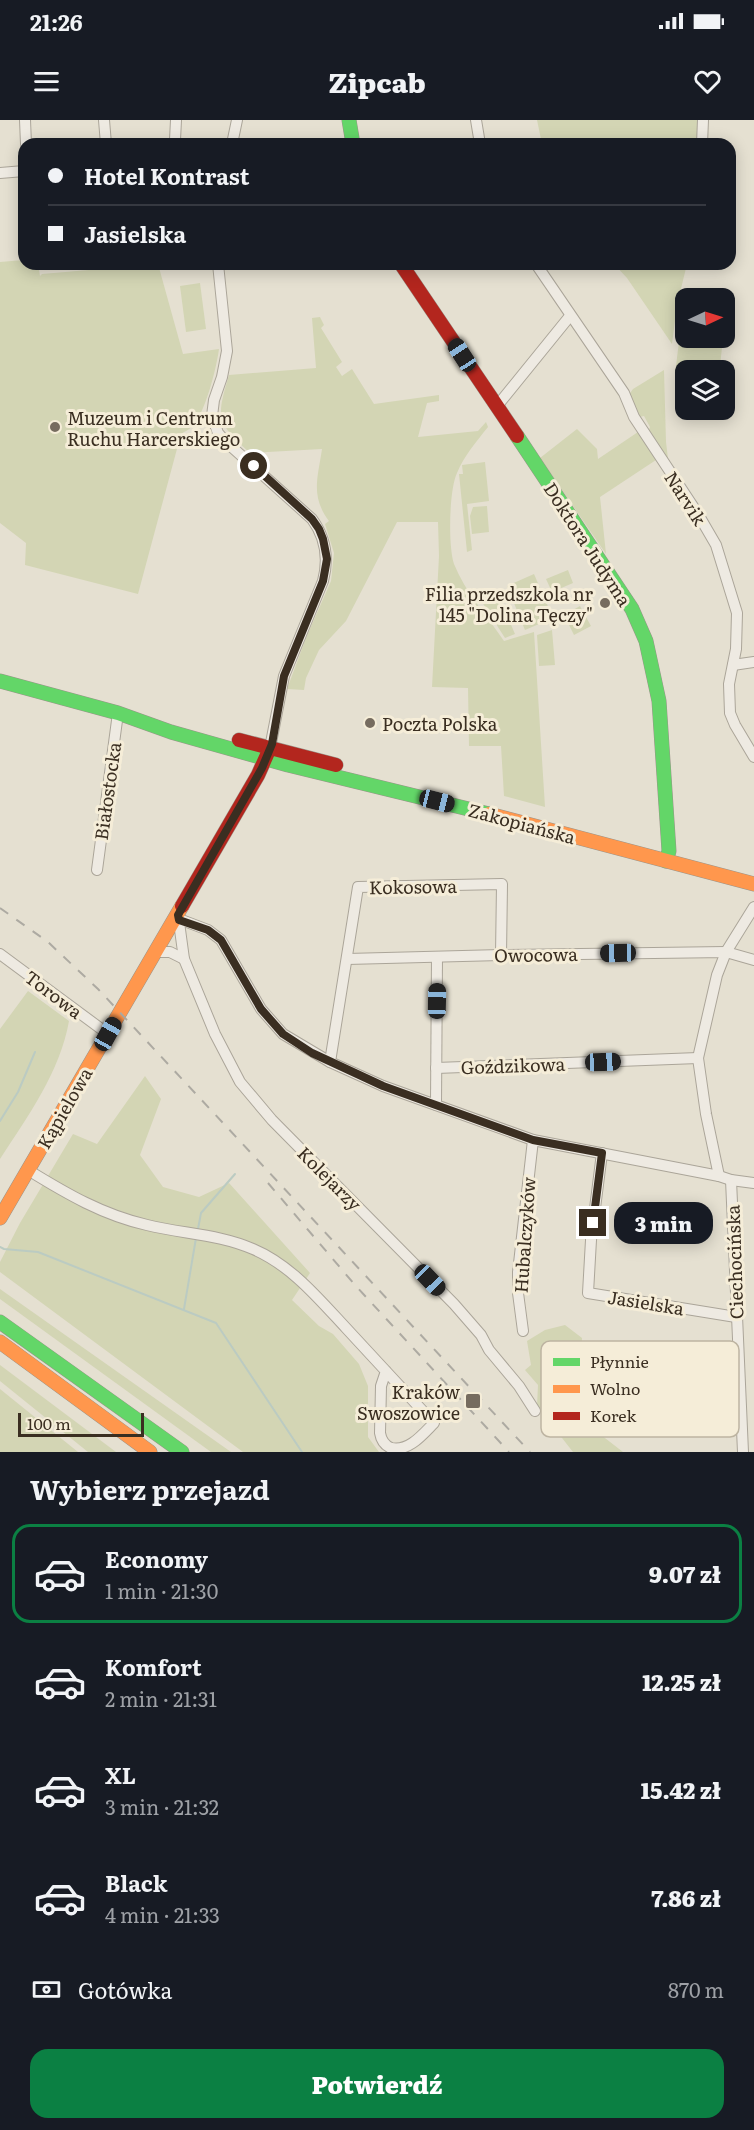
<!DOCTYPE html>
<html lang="pl">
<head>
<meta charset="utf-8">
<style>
  :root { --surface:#171b24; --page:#242831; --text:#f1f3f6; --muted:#9ea1a6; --line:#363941; --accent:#0b8043 }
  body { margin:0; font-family:Literata,serif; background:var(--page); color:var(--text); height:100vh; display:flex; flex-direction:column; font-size:22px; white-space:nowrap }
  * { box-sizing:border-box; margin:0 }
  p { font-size:20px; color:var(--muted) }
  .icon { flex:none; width:33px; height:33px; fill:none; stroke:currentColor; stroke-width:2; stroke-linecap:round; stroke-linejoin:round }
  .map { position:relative; height:1332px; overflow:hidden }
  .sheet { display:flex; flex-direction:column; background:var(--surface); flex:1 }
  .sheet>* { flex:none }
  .hud { position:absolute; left:18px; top:18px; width:718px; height:132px; border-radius:18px; box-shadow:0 3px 15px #0003; display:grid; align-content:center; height:132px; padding:0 30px; background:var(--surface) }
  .needle { width:39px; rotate:86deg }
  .controls { position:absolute; left:675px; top:168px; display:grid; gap:12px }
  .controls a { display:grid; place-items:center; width:60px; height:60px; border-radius:12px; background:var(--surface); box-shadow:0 3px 15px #0003; font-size:30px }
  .scale { position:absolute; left:18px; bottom:15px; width:126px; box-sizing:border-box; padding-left:6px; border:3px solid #3a2e21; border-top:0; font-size:16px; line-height:21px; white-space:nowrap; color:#3a2e21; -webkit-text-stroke:4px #f5edd8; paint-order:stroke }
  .end { position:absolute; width:27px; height:27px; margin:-14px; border:8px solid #3a2e21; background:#fff; box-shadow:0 0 0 3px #fff }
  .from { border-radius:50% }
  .bubble { position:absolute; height:42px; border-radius:18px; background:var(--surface); box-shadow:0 3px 15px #0003; font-size:20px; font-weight:800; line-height:42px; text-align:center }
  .car { position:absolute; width:18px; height:36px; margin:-18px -9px; border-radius:8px; box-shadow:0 0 4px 2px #0007; background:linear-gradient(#222 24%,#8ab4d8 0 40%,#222 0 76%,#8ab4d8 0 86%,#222 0) }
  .hud b { display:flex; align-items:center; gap:21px; height:57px; font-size:22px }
  .hud b+b { border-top:2px solid var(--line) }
  .hud i { width:15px; height:15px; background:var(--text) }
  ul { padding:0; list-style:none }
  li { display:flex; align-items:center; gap:18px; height:99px; margin:0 12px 9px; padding:0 18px; border:3px solid transparent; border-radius:18px }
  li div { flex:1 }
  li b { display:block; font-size:22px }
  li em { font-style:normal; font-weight:800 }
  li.active { border-color:var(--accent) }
  li>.icon { width:54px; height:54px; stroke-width:1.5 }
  h2 { padding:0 30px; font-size:27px; line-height:72px }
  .pay { display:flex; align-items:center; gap:15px; height:66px; padding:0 30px; font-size:22px }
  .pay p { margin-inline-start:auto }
  .primary-button { display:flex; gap:12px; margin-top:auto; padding:12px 30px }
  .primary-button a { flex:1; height:69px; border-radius:18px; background:var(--accent); color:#fff; font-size:24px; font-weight:800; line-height:69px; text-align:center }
  .status { display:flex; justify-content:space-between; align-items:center; height:42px; padding:0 30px; background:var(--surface); direction:ltr }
  .status svg { height:16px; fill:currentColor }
  header { display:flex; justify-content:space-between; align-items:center; height:78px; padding:0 30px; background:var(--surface); font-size:27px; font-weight:800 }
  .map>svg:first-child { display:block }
  .green { fill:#d3d5b4 }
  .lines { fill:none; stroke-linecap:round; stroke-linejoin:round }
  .stream { stroke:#bbcbc2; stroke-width:2 }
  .street-casing { stroke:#aba599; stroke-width:12 }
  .fast-casing { stroke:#9a948a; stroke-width:15 }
  .slow-casing { stroke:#9a948a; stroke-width:15 }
  .jam-casing { stroke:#9a948a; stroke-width:15 }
  .street { stroke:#eeeae2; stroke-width:10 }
  .fast { stroke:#63d668; stroke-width:14 }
  .slow { stroke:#ff974d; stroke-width:14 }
  .jam { stroke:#b3261e; stroke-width:14 }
  .rail { stroke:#adaaa2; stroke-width:2; stroke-dasharray:10 10; stroke-linecap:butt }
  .route { stroke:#3a2e21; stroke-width:8 }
  .poi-dot { fill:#766c5f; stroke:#f5edd8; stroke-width:2 }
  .labels { text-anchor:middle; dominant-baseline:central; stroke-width:6; stroke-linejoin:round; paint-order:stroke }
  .poi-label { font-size:18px; fill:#3a2e21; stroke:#f5edd8; text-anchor:start }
  .street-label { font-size:18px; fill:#3a2e21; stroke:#f5edd8 }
  .key { fill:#f5edd8; stroke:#bdb4a1; stroke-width:1.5 }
  .key-label { font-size:16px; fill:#3a2e21 }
</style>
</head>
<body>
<div class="status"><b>21:26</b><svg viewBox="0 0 49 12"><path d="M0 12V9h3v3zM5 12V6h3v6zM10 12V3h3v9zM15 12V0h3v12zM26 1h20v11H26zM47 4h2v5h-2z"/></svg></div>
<header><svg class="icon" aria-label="menu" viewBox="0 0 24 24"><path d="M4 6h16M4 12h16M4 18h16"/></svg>Zipcab<svg class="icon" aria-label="heart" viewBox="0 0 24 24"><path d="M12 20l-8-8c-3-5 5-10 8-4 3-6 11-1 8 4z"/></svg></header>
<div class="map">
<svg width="754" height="1332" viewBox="0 0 754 1332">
  <rect width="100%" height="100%" fill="#e5e0d1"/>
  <g class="green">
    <polygon points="537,0 700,0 700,24 542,24"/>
    <path d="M24 140V144H38L40 156 42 154 158 144 183 234 219 229C216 250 206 290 193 306 190 309 184 312 181 314L138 474 25 445 26 423 0 403V142Z"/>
    <polygon points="614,144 687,144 677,185 672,224 627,158"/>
    <polygon points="200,163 206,209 186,212 180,166"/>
    <path d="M320 197 324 205 321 208 342 242 336 247 342 256 352 249 374 284 439 275V281L427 283 418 317 478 311 486 302 488 307C476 322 464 336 457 353 449 370 448 426 454 444 465 472 488 497 504 521L534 512 545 687 504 676 501 626H469L468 568 432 567 439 436 438 402H397L346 501 319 530 306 558 304 570 287 569 306 518 331 461 334 433 325 404 329 401C310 376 318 357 322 329L250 333C216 302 216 299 229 255L316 248 312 198Z"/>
    <path d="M683 206H685L686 218H723L720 246 675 253C677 243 679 213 683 206Z"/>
    <polygon points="664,250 666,322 669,347 648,312 650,307 644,296 640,297 628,276 633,269"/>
    <polygon points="577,309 597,329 598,339 638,312 656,340 600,377 606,434 540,338"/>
    <polygon points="485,342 489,381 467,384 472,430 467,432 459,354 463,354 462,345"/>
    <polygon points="487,386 489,412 472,414 470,396 473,387"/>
    <polygon points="568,450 573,463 552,472 546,459"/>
    <polygon points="534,454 553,498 525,510 507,466"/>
    <polygon points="497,472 515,514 505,518 480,479"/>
    <polygon points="580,486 591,506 574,515 564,495"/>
    <polygon points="552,510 555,545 539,546 537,515"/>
    <path d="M28 871 69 901C60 952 28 996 0 1039V909Z"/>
    <polygon points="145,956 161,979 140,1035 163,1067 199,1077 229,1063 310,1153 292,1180 319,1206 333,1214 359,1244 368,1266 368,1317 379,1332 243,1332 0,1152 0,1142 20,1103 73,1014 97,1024"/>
    <polygon points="0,1169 231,1332 211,1332 0,1179"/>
    <polygon points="565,1205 582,1218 580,1275 583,1301 623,1332 573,1332 537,1286 538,1265 525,1250 531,1245 527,1221 545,1210"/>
    <polygon points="0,1245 116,1332 88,1332 0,1261"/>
    <polygon points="0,1269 78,1332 0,1332"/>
  </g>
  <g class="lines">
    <g class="stream">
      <polyline points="0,1001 18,972 35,932"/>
      <polyline points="198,1109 201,1093 235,1054"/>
      <polyline points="0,1127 4,1129 38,1132 216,1203 302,1332"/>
      <polyline points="184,1189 196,1118"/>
    </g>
    <defs>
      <g id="street">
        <polyline points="25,0 26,24"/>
        <polyline points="104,0 106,24"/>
        <polyline points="476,0 480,24"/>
        <polyline points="175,20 176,0"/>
        <polyline points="232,24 237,0"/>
        <polyline points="702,24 703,0"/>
        <polyline points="0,53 24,51"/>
        <path d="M218 144 227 231 222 257 214 280 212 296 218 313 224 320 312 399C326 418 329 438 323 461L284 556 270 628"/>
        <polyline points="536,144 624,273 634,297 698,394 716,425 737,493 736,529 729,564 730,593 735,605 754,637"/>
        <polyline points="497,286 570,196"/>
        <polyline points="733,545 754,542"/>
        <polyline points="97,750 118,593"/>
        <polyline points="178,795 184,839 215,914 240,962 272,1000 454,1184 481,1215 489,1230 519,1266 535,1291"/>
        <polyline points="179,799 208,810 221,820 261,889 283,914 330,942 383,966 533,1020 719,1056 731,1060 754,1063"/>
        <polyline points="155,832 170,832 184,839"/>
        <polyline points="0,834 108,914"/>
        <polyline points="347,839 501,835 726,832 754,840"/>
        <polyline points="330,942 358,767 502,764 501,835"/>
        <polyline points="436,948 698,938"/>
        <polyline points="436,985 437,837"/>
        <polyline points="602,1033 591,1120 588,1173 736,1197"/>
        <path d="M28 1050C67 1074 103 1095 147 1105 183 1114 219 1114 253 1129 291 1145 319 1179 346 1208 371 1235 395 1261 420 1288L434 1303C423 1314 409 1332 391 1328 384 1325 381 1319 380 1313L381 1266 386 1251"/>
        <polyline points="719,1056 706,994 698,938 717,855 726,832 754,787"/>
        <polyline points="731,1060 743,1332"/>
        <polyline points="523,1211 518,1173 518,1152 533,1020"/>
        <polyline points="618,1277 739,1270"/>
      </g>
      <g id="fast">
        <polyline points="349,0 353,24"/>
        <polyline points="517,316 632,489 646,521 659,581 669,731 666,741"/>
        <polyline points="0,561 118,593 171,612 288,645 489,694"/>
        <polyline points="0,1202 182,1332"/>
      </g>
      <g id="slow">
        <polyline points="489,694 754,764"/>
        <polyline points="0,1098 182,786"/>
        <polyline points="0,1222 150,1332"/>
      </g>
      <g id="jam">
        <polyline points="401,144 517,316"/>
        <polyline points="239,620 336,645"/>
        <polyline points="182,786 258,655 270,628"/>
      </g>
    </defs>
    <use href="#street" class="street-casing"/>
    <use href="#fast" class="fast-casing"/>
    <use href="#slow" class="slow-casing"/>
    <use href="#jam" class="jam-casing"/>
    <use href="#street" class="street"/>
    <use href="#fast" class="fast"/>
    <use href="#slow" class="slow"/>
    <use href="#jam" class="jam"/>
    <g class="rail">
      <polyline points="0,788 48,822 98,869 530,1332"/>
      <polyline points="268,1063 355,1165 509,1332"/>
    </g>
  </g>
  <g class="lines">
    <polyline class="route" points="254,346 312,399 319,409 323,419 327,439 323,461 284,556 272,624 262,648 178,795 179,800 208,810 221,820 261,889 283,914 312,933 383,966 533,1020 602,1033 593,1103"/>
  </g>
  <g class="poi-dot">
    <circle cx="55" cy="307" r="6"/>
    <circle cx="605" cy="483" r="6"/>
    <circle cx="370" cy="603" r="6"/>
    <rect x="465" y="1273" width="16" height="16" rx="3"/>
  </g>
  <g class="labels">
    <g class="poi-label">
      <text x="67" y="297">Muzeum i Centrum<tspan x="67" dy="21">Ruchu Harcerskiego</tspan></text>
      <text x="593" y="473" text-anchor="end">Filia przedszkola nr<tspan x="593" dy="21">145 "Dolina Tęczy"</tspan></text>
      <text x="382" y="603">Poczta Polska</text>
      <text x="460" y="1271" text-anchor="end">Kraków<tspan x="460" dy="21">Swoszowice</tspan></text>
    </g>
    <g class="street-label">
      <text transform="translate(686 378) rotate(57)">Narvik</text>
      <text transform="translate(588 424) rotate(57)">Doktora Judyma</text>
      <text transform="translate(107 671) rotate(-82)">Białostocka</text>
      <text transform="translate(522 703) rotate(15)">Zakopiańska</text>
      <text transform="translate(413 766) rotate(-1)">Kokosowa</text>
      <text transform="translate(536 834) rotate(-1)">Owocowa</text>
      <text transform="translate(54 874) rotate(37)">Torowa</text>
      <text transform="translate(513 945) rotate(-2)">Goździkowa</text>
      <text transform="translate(64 988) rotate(-60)">Kąpielowa</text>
      <text transform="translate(330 1058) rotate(45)">Kolejarzy</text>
      <text transform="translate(524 1115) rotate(-86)">Hubalczyków</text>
      <text transform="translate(734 1142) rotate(-92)">Ciechocińska</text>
      <text transform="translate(646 1182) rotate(9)">Jasielska</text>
    </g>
  </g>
  <rect x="541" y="1221" width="198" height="96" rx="9" class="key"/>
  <rect x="553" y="1238" width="27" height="8" fill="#63d668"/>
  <rect x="553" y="1265" width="27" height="8" fill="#ff974d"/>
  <rect x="553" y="1292" width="27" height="8" fill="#b3261e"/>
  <g class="key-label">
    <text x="590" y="1248">Płynnie</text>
    <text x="590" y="1275">Wolno</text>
    <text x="590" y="1302">Korek</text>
  </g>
</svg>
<div class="controls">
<a><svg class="needle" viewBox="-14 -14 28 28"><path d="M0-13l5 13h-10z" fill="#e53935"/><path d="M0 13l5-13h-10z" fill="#9ea1a6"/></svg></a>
<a><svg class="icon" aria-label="layers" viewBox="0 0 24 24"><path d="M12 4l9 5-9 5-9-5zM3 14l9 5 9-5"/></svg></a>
</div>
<div class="scale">100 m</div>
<i class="end from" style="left:254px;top:346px"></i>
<i class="end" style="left:593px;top:1103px"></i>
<div class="bubble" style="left:614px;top:1082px;width:99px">3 min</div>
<i class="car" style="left:462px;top:235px;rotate:327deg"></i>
<i class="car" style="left:437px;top:681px;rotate:104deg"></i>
<i class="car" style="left:618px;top:833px;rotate:269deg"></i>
<i class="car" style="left:437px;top:881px;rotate:1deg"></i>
<i class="car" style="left:108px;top:914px;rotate:29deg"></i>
<i class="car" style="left:603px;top:942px;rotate:88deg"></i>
<i class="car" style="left:430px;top:1160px;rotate:136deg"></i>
<div class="hud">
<b><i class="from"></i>Hotel Kontrast</b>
<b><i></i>Jasielska</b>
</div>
</div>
<section class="sheet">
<h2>Wybierz przejazd</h2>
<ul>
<li class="active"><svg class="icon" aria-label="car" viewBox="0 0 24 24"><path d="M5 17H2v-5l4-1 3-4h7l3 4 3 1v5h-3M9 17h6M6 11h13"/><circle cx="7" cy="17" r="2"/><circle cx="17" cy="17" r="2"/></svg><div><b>Economy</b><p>1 min · 21:30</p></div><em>9.07 zł</em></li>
<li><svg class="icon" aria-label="car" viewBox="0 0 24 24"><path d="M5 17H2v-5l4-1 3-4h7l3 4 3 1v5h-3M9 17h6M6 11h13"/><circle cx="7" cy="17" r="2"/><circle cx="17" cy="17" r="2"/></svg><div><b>Komfort</b><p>2 min · 21:31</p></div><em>12.25 zł</em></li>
<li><svg class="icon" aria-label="car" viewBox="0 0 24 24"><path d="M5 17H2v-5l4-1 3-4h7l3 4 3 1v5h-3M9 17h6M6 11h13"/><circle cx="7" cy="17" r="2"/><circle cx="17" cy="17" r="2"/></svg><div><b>XL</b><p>3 min · 21:32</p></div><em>15.42 zł</em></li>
<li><svg class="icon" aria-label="car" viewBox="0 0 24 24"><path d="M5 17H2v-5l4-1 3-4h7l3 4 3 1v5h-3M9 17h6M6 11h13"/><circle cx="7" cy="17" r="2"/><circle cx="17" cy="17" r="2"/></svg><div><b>Black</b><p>4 min · 21:33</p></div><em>7.86 zł</em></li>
</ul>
<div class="pay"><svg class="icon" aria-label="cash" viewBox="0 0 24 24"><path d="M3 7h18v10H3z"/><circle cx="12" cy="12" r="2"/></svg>Gotówka<p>870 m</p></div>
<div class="primary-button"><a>Potwierdź</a></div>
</section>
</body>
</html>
